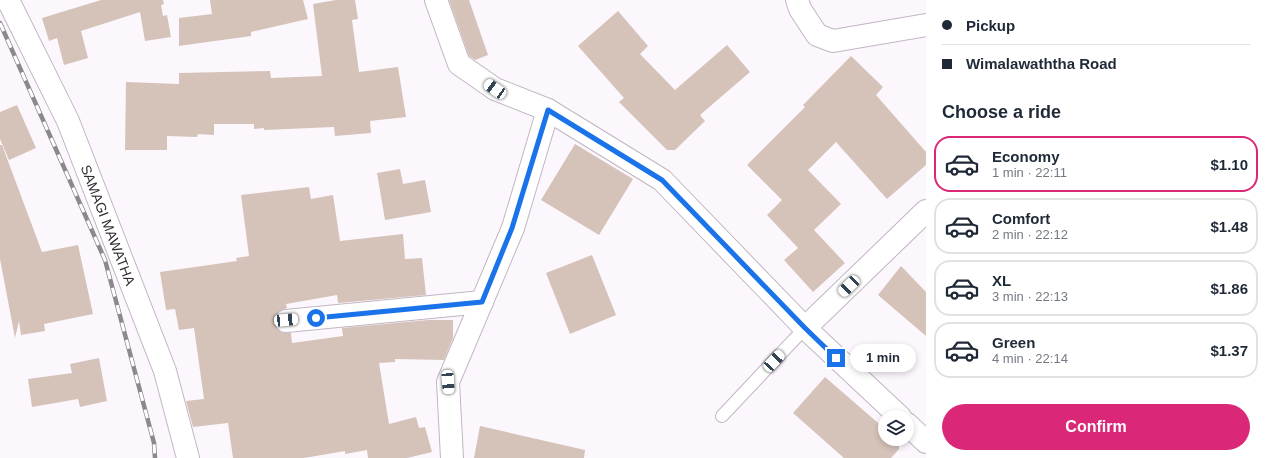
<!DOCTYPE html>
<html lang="en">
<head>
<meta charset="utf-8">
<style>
  :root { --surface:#fff; --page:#f6f6f7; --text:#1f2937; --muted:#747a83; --line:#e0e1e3; --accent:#db2777 }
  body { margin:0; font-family:Helvetica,sans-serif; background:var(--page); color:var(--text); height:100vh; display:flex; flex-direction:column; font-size:15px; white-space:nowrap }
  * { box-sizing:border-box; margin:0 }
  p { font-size:13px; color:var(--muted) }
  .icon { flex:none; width:22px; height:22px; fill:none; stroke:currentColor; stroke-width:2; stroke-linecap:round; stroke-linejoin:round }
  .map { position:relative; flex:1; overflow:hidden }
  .drawer { display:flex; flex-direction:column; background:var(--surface); width:340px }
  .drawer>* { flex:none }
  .guide { display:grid; align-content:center; height:88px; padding:0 16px; background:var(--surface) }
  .tools { position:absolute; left:878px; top:410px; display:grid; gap:8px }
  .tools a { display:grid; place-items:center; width:36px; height:36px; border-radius:50%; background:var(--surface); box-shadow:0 2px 6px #0003; font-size:20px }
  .end { position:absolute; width:18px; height:18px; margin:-9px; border:5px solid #1a73e8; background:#fff; box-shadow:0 0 0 2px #fff }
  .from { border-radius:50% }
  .bubble { position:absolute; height:28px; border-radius:14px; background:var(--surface); box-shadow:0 2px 6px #0003; font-size:13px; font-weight:800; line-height:28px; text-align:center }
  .car { position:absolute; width:12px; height:24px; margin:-12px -6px; border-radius:5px; box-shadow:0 0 3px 1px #0007; background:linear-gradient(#fff 24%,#345 0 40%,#fff 0 76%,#345 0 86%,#fff 0) }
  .guide b { display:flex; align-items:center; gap:14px; height:38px; font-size:15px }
  .guide b+b { border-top:1px solid var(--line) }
  .guide i { width:10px; height:10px; background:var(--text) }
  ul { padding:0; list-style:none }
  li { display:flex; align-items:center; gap:12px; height:56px; margin:0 8px 6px; padding:0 8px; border:2px solid var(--line); border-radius:16px }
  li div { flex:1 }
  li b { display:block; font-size:15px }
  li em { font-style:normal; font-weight:800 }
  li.selected { border-color:var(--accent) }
  li>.icon { width:36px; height:36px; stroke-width:1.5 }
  h2 { padding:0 16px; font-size:18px; line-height:48px }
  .primary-button { display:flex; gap:8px; margin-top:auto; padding:8px 16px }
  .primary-button a { flex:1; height:46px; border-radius:24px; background:var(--accent); color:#fff; font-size:16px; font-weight:800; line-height:46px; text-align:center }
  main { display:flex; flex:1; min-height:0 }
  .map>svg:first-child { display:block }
  .building { fill:#d5c3b9 }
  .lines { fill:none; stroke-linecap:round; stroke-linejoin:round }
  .service-casing { stroke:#c2b5c4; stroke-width:14 }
  .minor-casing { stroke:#c2b5c4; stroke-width:24 }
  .service { stroke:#fff; stroke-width:12 }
  .minor { stroke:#fff; stroke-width:22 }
  .rail-casing { stroke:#8c888d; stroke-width:4.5 }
  .rail { stroke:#fff; stroke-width:3; stroke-dasharray:9; stroke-linecap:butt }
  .route { stroke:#1a73e8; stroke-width:5 }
  .labels { text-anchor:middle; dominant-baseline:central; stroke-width:4; stroke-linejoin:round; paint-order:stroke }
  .street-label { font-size:14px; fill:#2f2b30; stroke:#fff }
</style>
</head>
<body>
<main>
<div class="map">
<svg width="926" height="458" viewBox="0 0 926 458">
  <rect width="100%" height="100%" fill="#fcf7fd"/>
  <g class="building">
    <polygon points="101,0 163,0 164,4 161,5 163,16 167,15 171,37 145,41 140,12 81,31 88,58 64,65 57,38 49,41 42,18"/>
    <polygon points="210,0 303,0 308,19 251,32 251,36 179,46 179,18 212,14"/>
    <polygon points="336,0 355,0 358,19 352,20 359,72 398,67 406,117 370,121 371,133 335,136 334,127 264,130 264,128 254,129 254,124 214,124 214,135 198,134 197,137 167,136 167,150 125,150 126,82 179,84 179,73 270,71 271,78 322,76 313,4"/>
    <polygon points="449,0 469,0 488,55 475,60 469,56"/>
    <polygon points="618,11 648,46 640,54 675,90 727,45 750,72 700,115 705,121 675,150 667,150 619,102 624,98 578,46"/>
    <polygon points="851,56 883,87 876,95 926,152 926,165 887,199 836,142 808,170 841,204 814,230 845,263 813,292 784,260 798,248 767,215 782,200 747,165 805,107 803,105"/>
    <polygon points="17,105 36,148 9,160 0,139 0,112"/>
    <polygon points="575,144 633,179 599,235 541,200"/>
    <polygon points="0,145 2,145 42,252 78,245 93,314 44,324 45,331 21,335 19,321 15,338 0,259"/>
    <polygon points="400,169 403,184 425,180 431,212 385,220 377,173"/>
    <polygon points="309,187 311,199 333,195 340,241 403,234 405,259 422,258 426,295 338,303 337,295 286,304 287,308 279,311 275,315 274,322 276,328 281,332 291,333 292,343 343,336 342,328 428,320 453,320 453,338 444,360 395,359 395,362 379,363 389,424 416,417 419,428 425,427 432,452 407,458 368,458 367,450 345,454 345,451 304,458 233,458 228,423 193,427 186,401 204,399 194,328 179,330 175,309 166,310 160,272 237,261 236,258 249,256 241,195"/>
    <polygon points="592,255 616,315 570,334 546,273"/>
    <polygon points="901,266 926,292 926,336 878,295"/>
    <polygon points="99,358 107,401 80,407 78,399 32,407 28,379 72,373 70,364"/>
    <polygon points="825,377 885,429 885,439 896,439 899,442 899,449 891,458 844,458 793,413"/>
    <polygon points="480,426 585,450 584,458 474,458"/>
  </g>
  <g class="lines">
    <defs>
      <polyline id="service" points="722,416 805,328"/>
      <g id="minor">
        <polyline points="8,0 68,121 165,371 188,458"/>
        <polyline points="436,0 459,64 495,89 548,110 662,180 805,328 900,417"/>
        <polyline points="797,0 800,9 817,35 833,41 926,25"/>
        <polyline points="286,321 482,302"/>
        <polyline points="805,328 926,211"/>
        <polyline points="907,424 926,442"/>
        <polyline points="452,458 448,382 513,228 548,110"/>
      </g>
    </defs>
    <use href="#service" class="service-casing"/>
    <use href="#minor" class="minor-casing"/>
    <use href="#service" class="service"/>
    <use href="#minor" class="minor"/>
    <defs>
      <polyline id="rail" points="0,23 105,260 154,443 155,458"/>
    </defs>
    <use href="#rail" class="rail-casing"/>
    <use href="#rail" class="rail"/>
  </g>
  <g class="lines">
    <polyline class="route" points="316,318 482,302 512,228 548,110 662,180 805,328 836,358"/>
  </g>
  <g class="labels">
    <g class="street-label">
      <text transform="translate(108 225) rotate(69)">SAMAGI MAWATHA</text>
    </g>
  </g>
</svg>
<div class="tools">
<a><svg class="icon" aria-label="layers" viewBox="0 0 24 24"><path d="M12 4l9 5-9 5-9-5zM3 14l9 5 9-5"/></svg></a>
</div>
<i class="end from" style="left:316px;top:318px"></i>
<i class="end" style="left:836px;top:358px"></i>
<div class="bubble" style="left:850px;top:344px;width:66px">1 min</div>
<i class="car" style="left:495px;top:89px;rotate:305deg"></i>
<i class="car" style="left:849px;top:286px;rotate:226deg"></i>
<i class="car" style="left:286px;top:320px;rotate:85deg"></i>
<i class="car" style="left:774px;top:361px;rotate:43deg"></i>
<i class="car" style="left:448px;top:382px;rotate:176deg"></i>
</div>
<section class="drawer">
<div class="guide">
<b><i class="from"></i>Pickup</b>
<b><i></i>Wimalawaththa Road</b>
</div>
<h2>Choose a ride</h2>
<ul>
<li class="selected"><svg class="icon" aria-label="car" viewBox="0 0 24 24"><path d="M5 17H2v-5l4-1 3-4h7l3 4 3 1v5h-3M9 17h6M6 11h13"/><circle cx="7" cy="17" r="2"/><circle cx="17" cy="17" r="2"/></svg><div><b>Economy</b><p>1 min · 22:11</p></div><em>$1.10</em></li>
<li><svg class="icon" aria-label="car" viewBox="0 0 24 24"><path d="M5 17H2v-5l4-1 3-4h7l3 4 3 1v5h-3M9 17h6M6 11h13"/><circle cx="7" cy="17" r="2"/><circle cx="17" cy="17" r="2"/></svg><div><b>Comfort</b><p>2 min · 22:12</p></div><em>$1.48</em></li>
<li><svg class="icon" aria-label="car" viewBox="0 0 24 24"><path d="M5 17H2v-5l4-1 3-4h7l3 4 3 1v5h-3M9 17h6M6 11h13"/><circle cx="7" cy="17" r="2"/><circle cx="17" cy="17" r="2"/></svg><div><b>XL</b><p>3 min · 22:13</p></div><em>$1.86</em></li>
<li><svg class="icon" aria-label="car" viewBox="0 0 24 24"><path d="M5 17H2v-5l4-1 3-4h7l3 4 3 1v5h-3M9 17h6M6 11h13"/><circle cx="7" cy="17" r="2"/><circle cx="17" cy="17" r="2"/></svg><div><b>Green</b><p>4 min · 22:14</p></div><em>$1.37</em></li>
</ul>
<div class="primary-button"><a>Confirm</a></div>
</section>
</main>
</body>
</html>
